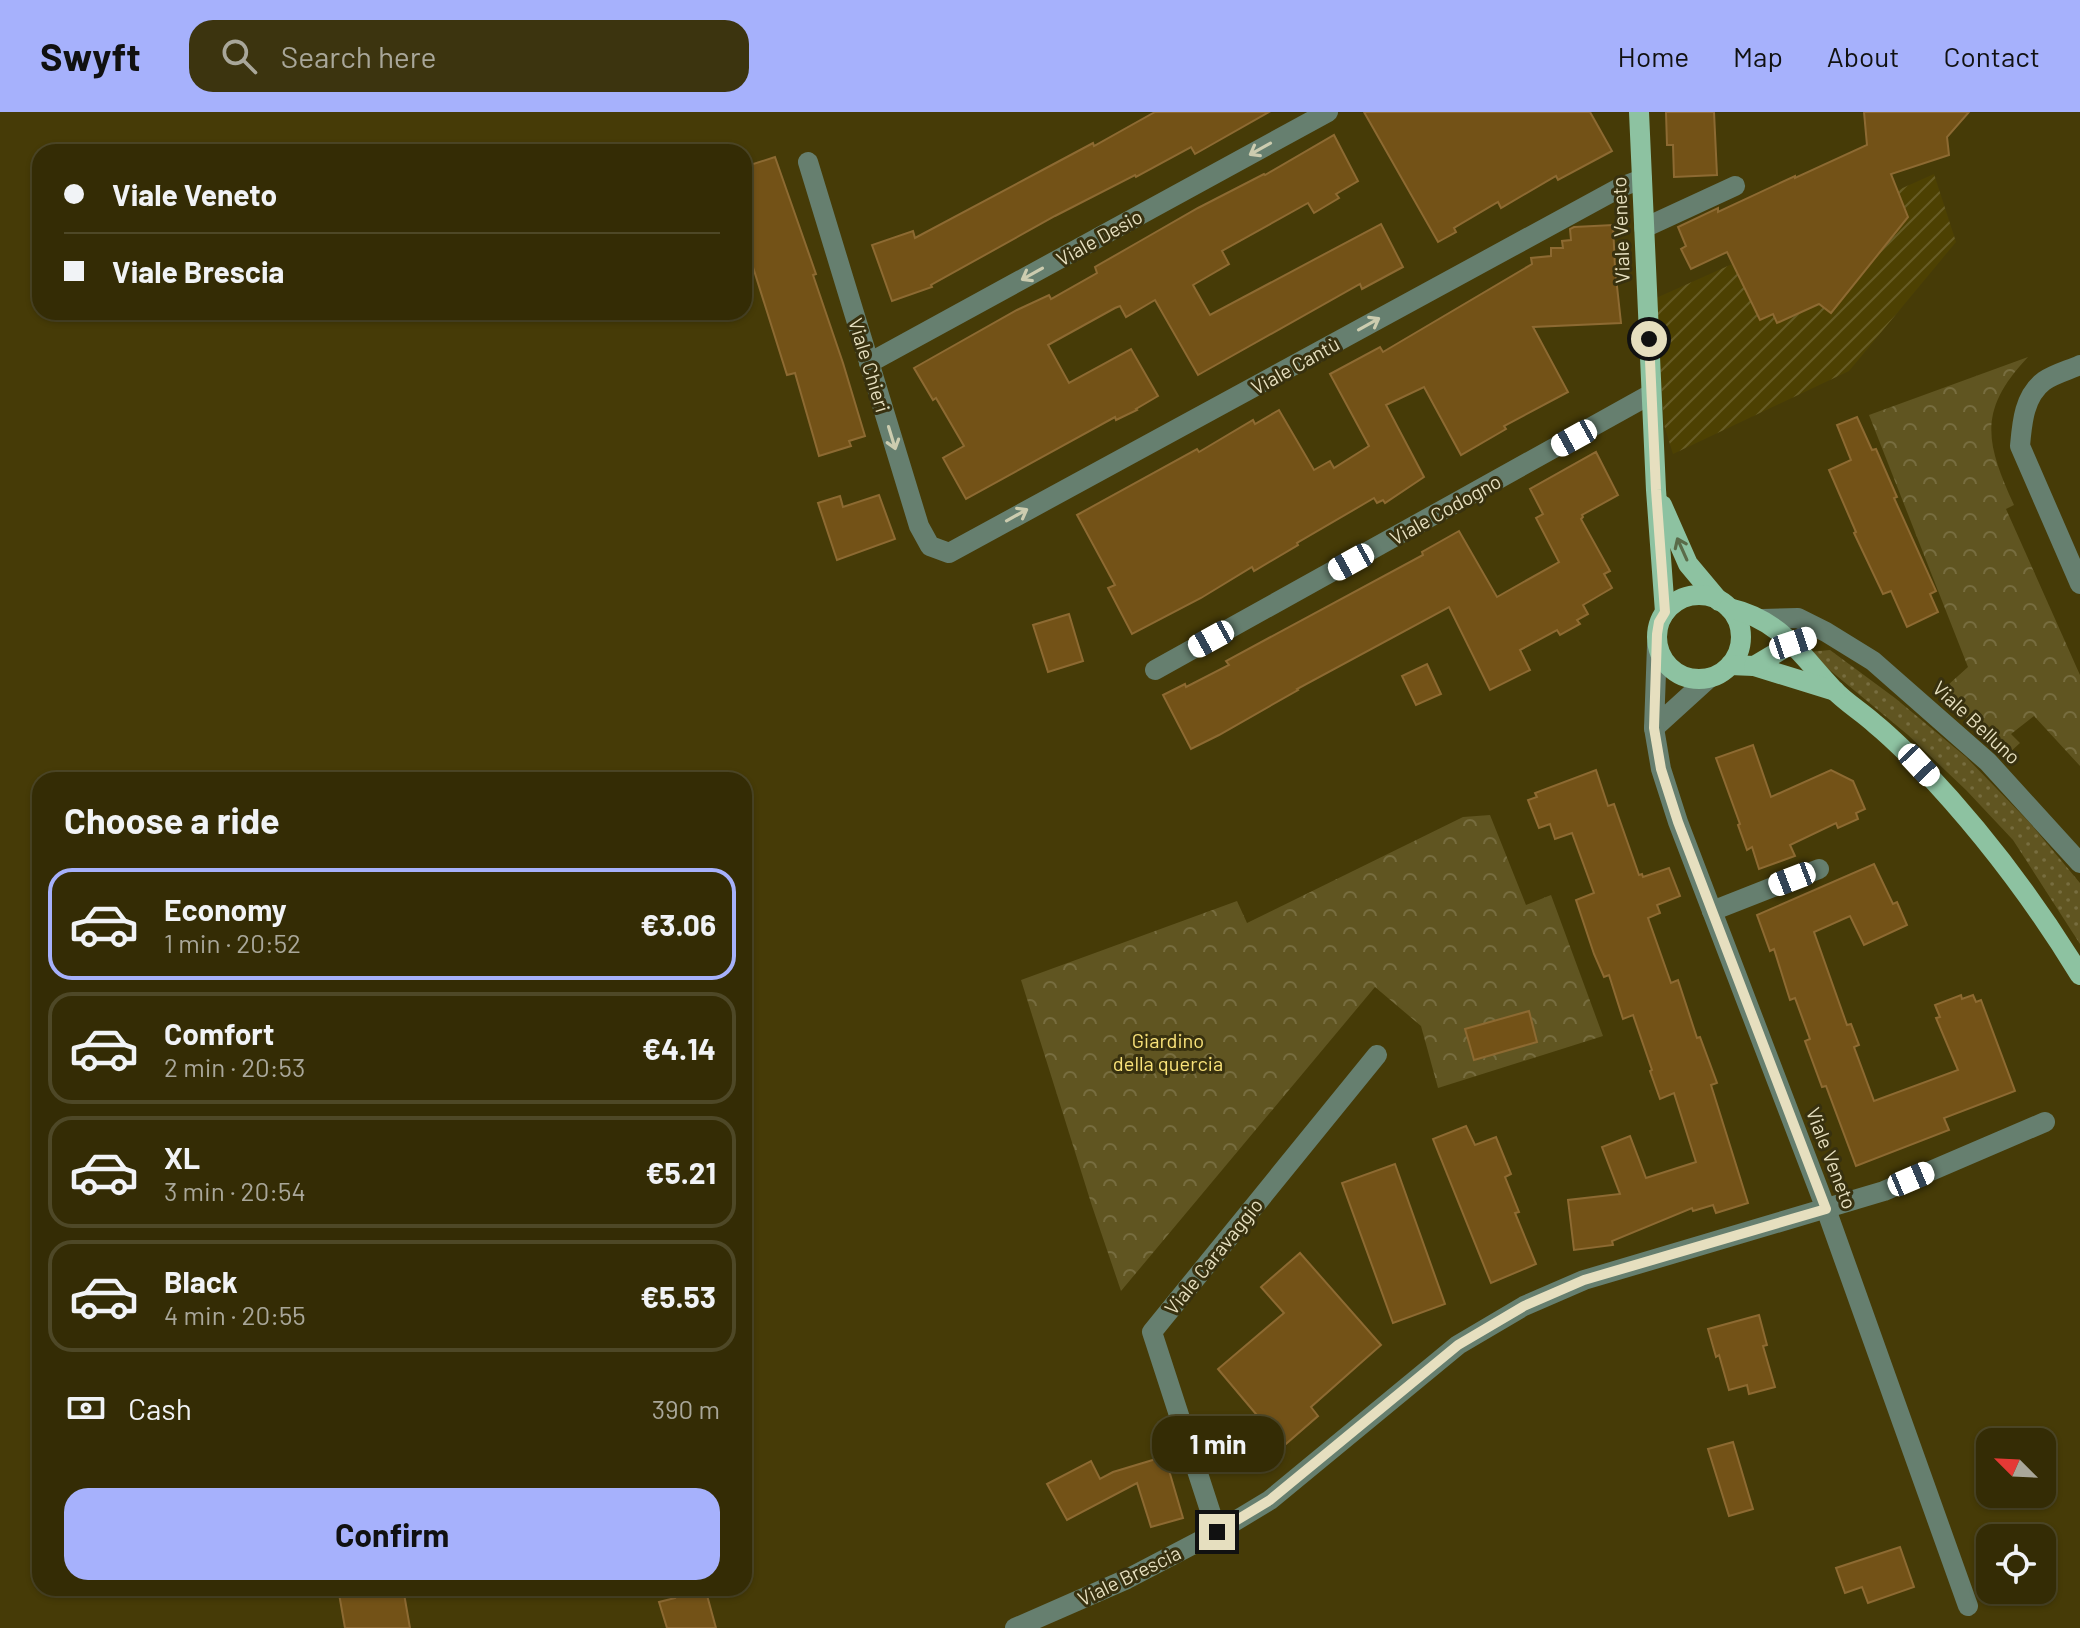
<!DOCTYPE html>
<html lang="en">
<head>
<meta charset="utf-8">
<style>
  :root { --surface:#342c05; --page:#3c340f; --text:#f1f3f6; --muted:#a9a79a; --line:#4e4827; --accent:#a6b1fc }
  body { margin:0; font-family:Barlow,sans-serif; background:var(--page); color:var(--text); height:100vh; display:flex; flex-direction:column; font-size:30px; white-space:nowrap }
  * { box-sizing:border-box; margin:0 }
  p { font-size:26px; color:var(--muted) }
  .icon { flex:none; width:44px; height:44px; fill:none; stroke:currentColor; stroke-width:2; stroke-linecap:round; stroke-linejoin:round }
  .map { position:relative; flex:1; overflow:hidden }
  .drawer { position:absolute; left:32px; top:660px; width:720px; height:824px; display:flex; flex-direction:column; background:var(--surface); border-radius:24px; box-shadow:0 2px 6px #0004,0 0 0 2px var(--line) }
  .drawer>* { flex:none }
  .banner { position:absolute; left:32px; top:32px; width:720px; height:176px; border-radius:24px; box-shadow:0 2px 6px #0004,0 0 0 2px var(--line); display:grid; align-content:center; height:176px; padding:0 32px; background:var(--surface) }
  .needle { width:52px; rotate:294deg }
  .tools { position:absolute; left:1976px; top:1316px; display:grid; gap:16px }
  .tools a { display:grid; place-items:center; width:80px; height:80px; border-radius:16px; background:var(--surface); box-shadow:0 2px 6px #0004,0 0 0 2px var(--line); font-size:40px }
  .end { position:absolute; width:36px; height:36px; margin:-18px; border:10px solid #e6dfbf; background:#111; box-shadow:0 0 0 4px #111 }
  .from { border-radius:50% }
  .bubble { position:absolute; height:56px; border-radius:24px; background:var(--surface); box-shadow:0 2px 6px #0004,0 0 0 2px var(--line); font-size:26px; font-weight:700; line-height:56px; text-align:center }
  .car { position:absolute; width:24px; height:48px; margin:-24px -12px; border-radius:10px; box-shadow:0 0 6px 2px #0007; background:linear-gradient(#fff 24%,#345 0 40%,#fff 0 76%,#345 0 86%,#fff 0) }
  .banner b { display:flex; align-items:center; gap:28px; height:76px; font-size:30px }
  .banner b+b { border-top:2px solid var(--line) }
  .banner i { width:20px; height:20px; background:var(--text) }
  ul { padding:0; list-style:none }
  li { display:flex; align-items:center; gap:24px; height:112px; margin:0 16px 12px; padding:0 16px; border:4px solid var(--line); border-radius:24px }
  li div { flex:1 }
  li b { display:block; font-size:30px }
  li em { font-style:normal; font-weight:700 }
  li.active { border-color:var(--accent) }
  li>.icon { width:72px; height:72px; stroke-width:1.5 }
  h2 { padding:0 32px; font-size:36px; line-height:96px }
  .pay { display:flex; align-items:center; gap:20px; height:88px; padding:0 32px; font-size:30px }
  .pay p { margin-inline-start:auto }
  .primary-button { display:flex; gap:16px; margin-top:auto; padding:16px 32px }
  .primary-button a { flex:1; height:92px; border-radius:24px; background:var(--accent); color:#111; font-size:32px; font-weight:700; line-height:92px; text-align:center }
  header { display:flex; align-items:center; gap:48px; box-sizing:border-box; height:112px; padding:0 40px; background:var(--accent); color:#111 }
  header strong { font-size:38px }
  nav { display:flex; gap:44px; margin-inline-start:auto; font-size:28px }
  .search { width:560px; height:72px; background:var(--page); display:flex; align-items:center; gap:20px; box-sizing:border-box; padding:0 28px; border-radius:24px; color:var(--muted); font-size:30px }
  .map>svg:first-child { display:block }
  .industrial { fill:url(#industrial-furrows) }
  .grass { fill:url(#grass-dots) }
  .park { fill:url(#park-crowns) }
  .building { fill:#735217; stroke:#8d6a32; stroke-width:2 }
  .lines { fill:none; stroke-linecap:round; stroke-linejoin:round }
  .minor { stroke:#667f6f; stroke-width:20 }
  .major { stroke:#8dc2a1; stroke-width:20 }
  .oneway { stroke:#ccccaf }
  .oneway2 { stroke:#5a6b49 }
  .route { stroke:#e6dfbf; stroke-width:10 }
  .labels { text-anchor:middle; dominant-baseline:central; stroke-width:6; stroke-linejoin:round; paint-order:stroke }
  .street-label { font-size:20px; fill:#e6dfbf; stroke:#38310f }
  .park-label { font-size:20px; fill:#fae37a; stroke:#38310f }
</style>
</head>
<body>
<header>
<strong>Swyft</strong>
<div class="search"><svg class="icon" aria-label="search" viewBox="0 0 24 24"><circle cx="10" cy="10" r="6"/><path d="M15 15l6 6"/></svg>Search here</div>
<nav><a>Home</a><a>Map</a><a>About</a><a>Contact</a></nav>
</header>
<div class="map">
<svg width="2080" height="1516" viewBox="0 0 2080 1516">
  <defs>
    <pattern id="industrial-furrows" width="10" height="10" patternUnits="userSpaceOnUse" patternTransform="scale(2)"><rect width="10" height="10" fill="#4d4102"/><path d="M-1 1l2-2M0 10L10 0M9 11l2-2" fill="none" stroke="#675c25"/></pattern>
    <pattern id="grass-dots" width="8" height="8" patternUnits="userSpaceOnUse" patternTransform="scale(2)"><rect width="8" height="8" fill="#605521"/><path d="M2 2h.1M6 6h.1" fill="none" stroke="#776d3f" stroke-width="1.8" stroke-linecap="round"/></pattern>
    <pattern id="park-crowns" width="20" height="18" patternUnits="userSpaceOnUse" patternTransform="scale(2)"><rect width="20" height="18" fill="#605521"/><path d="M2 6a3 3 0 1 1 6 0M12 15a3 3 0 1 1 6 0" fill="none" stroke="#776d3f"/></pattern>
  </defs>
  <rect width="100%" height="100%" fill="#463b07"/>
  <polygon class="industrial" points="1934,62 1956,130 1849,259 1673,342 1664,313 1656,186"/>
  <polygon class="grass" points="1830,538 1895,586 1966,645 2029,710 2080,771 2080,832 2013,728 1966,678 1908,623 1808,540"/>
  <g class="park">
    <path d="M2028 245C1977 299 1986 331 2014 393L2006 397 2080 563V654L2034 604 2011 622 2020 631 2009 641 1938 582 1968 555 1869 303Z"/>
    <polygon points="1490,703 1526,793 1551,783 1603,924 1438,976 1421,914 1375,875 1121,1179 1092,1094 1021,868 1237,789 1247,811 1463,705"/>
  </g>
  <g class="building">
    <polygon points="1155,0 1269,0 1195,42 1191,35 1136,65 1135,63 1055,104 931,173 932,175 892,189 872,133 913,119 915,126 1050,54 1093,31 1094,34"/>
    <polygon points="1364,0 1590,0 1612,39 1558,68 1556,64 1501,96 1498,90 1454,116 1456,120 1438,130"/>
    <polygon points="1666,0 1714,0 1717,63 1674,65 1673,33 1667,33"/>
    <polygon points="1864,0 1969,0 1947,25 1949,43 1891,62 1908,105 1831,201 1819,192 1777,211 1773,202 1760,208 1727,140 1691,157 1681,137 1686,134 1678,115 1718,96 1718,100 1795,64 1795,66 1867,33"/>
    <polygon points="1334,23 1358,69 1336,82 1339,86 1314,101 1308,91 1222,139 1229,152 1193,173 1210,203 1381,112 1403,155 1362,177 1360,172 1198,263 1155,188 1126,205 1120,194 1115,196 1048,233 1069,271 1131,237 1158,284 1136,297 1137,298 1116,308 1115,305 966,387 943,346 964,334 936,286 933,288 914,256 1017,198 1049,183 1051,187 1097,161 1095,155 1142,128 1198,96 1264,62 1265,63"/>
    <polygon points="775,45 816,162 813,163 843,251 865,324 849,329 851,334 819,344 795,261 787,263 746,133 752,131 744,108 744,55"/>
    <polygon points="1613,113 1615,156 1621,211 1533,215 1568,280 1504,314 1506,317 1461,343 1424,275 1386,293 1424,365 1385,391 1383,388 1377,391 1374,386 1297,431 1298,433 1254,459 1252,455 1201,486 1132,522 1108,476 1115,473 1077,403 1197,337 1199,340 1253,308 1255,312 1279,298 1314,358 1330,349 1334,356 1369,334 1330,262 1380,235 1383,240 1532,152 1531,146 1551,144 1551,136 1563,136 1562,129 1571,128 1570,117 1574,115"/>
    <polygon points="1857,305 1872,338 1876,337 1897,385 1894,386 1936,479 1930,482 1938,500 1907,515 1891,479 1883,482 1854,421 1856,420 1829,358 1851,348 1837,313"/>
    <polygon points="1596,340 1618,383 1582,403 1583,405 1581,407 1610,459 1604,462 1612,476 1583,493 1588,502 1577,508 1580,512 1560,523 1557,518 1520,538 1530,558 1490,578 1449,495 1297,577 1298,578 1219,623 1191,637 1163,583 1185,572 1186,575 1229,553 1226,549 1423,443 1422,440 1459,419 1497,485 1559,450 1536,406 1543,402 1530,377"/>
    <polygon points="879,383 895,427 837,448 818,391 840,384 843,395"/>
    <polygon points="1069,502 1083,549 1048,560 1033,513"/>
    <polygon points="1427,552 1441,582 1416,593 1402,564"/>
    <polygon points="1753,633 1771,685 1831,658 1853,669 1865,697 1856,701 1858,707 1838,716 1836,711 1790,733 1795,744 1759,757 1752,735 1747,738 1738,713 1740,712 1716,646"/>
    <polygon points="1596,658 1608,694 1614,692 1639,763 1642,762 1643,765 1669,756 1680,784 1657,793 1660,801 1648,806 1671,871 1678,868 1697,926 1700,925 1717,971 1711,973 1748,1091 1716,1101 1713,1093 1693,1099 1692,1096 1612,1129 1613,1133 1574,1138 1568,1088 1620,1082 1602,1035 1630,1024 1646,1066 1696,1050 1674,981 1660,987 1650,959 1652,958 1633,903 1623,907 1609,863 1604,865 1594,842 1576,788 1594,781 1572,721 1555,727 1550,712 1539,716 1528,688 1537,685 1535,681"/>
    <polygon points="1874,752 1893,792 1897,790 1907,813 1864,833 1850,804 1814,820 1847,913 1851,912 1859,933 1854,935 1874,989 1958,958 1936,906 1940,905 1935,893 1961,883 1962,887 1973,883 1976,890 1981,888 2015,979 1944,1006 1949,1018 1856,1054 1826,974 1822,975 1805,929 1810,927 1795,886 1790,888 1774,837 1770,839 1757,803"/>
    <polygon points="1529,899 1537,930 1474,948 1465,917"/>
    <polygon points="1466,1014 1475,1033 1496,1025 1511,1062 1505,1065 1519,1100 1515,1101 1536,1152 1491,1171 1433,1027"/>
    <polygon points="1395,1052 1445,1192 1393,1211 1342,1071"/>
    <polygon points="1300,1141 1381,1233 1311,1295 1318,1304 1272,1344 1245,1312 1256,1302 1218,1257 1284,1201 1261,1175"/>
    <polygon points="1759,1203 1767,1233 1763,1234 1775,1275 1749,1282 1747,1273 1729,1278 1719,1243 1716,1245 1708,1217"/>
    <polygon points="1733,1330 1753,1397 1729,1404 1708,1337"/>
    <polygon points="1166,1344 1171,1354 1168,1355 1183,1406 1151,1415 1137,1371 1067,1408 1047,1372 1091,1349 1100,1367 1113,1360"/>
    <polygon points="1900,1435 1914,1475 1868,1491 1862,1475 1845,1481 1836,1456"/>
    <polygon points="338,1476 403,1476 410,1516 345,1516"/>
    <polygon points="672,1476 705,1476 716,1516 667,1516 659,1490 675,1486"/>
  </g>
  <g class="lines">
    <g class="minor">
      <polyline points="808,50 919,414 930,434 949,441 1621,75 1642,67"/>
      <polyline points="1644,116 1735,74"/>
      <polyline points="869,251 1328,0"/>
      <path d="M2080 253C2069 258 2054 262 2044 269 2024 284 2022 311 2020 334L2080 472"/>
      <polyline points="1762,507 1798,506 1826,520 1873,549 1988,650 2080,751"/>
      <polyline points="1657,533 1654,616 1709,566"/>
      <polyline points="1155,558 1651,282"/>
      <polyline points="1654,616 1661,657 1678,710 1826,1097 1968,1494"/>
      <polyline points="1712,799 1819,757"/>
      <polyline points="1217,1420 1152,1220 1377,943"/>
      <polyline points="1015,1516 1127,1467 1217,1420 1270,1388 1458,1233 1524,1194 1584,1168 1884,1079 2045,1010"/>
    </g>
    <g class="major">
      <polyline points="1639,0 1656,378 1665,500"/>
      <polyline points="1662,393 1688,452 1719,489"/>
      <circle cx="1699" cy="525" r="42"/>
      <path d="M1729 496C1781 508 1799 541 1833 577 1845 590 1862 600 1875 612 1891 625 1906 640 1920 654 1982 719 2033 786 2080 863"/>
      <polyline points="1730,553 1754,554 1835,579"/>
      <polyline points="1754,554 1793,531"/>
    </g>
  </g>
  <defs><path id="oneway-shaft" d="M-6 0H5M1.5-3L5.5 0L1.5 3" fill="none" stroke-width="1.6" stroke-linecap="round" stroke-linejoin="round" transform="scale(2)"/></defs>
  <g class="oneway">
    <use href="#oneway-shaft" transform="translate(1260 37) rotate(151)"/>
    <use href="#oneway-shaft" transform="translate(1032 162) rotate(151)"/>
    <use href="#oneway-shaft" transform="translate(1369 212) rotate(-29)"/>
    <use href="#oneway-shaft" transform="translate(892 326) rotate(73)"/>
    <use href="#oneway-shaft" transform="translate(1017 403) rotate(-29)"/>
  </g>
  <use class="oneway2" href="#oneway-shaft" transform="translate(1682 437) rotate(-114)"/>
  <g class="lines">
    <polyline class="route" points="1217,1420 1270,1388 1458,1233 1524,1194 1584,1168 1826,1097 1678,710 1661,657 1654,616 1657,522 1659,510 1665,500 1656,378 1649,227"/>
  </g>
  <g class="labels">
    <g class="street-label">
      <text transform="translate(1620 118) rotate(-92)">Viale Veneto</text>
      <text transform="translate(1099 125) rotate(-29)">Viale Desio</text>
      <text transform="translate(870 253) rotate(73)">Viale Chieri</text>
      <text transform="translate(1295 253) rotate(-29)">Viale Cantù</text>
      <text transform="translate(1445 397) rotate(-29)">Viale Codogno</text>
      <text transform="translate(1977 610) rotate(43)">Viale Belluno</text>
      <text transform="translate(1832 1046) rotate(69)">Viale Veneto</text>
      <text transform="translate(1213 1144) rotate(-51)">Viale Caravaggio</text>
      <text transform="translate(1129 1463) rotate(-26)">Viale Brescia</text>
    </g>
    <g class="park-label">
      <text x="1168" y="928">Giardino<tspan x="1168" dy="23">della quercia</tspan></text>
    </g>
  </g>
</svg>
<div class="tools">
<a><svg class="needle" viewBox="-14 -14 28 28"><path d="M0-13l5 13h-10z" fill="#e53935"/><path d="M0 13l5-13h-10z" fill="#a9a79a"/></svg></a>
<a><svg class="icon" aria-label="locate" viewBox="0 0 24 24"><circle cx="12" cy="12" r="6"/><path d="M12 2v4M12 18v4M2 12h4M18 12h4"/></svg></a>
</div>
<i class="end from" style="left:1649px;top:227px"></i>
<i class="end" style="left:1217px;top:1420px"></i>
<div class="bubble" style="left:1152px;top:1304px;width:132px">1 min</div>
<i class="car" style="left:1574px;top:326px;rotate:241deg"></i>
<i class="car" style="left:1351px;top:450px;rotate:241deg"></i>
<i class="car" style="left:1211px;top:527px;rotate:241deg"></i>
<i class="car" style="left:1793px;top:531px;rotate:72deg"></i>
<i class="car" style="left:1919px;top:653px;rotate:137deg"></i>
<i class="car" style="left:1792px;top:767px;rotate:249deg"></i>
<i class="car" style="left:1911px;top:1067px;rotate:67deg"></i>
<div class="banner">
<b><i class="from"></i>Viale Veneto</b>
<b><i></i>Viale Brescia</b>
</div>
<section class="drawer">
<h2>Choose a ride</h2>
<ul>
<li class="active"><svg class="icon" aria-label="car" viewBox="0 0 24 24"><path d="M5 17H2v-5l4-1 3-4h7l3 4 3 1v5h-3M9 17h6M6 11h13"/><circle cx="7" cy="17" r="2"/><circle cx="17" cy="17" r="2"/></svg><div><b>Economy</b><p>1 min · 20:52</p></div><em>€3.06</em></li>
<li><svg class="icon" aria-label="car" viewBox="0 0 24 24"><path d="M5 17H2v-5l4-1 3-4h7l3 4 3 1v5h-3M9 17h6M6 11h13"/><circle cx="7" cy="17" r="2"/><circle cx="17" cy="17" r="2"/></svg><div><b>Comfort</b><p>2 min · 20:53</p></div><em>€4.14</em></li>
<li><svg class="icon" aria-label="car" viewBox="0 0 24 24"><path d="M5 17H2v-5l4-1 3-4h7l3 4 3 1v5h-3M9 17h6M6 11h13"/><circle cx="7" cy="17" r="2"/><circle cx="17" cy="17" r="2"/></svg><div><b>XL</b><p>3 min · 20:54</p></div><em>€5.21</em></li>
<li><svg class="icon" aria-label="car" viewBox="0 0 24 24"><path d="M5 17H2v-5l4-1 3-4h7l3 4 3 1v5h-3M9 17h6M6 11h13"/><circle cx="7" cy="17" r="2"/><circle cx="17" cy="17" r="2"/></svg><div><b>Black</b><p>4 min · 20:55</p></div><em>€5.53</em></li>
</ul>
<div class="pay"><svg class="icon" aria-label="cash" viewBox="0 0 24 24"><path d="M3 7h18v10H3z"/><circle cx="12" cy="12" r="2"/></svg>Cash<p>390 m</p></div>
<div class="primary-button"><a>Confirm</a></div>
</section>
</div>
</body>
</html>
